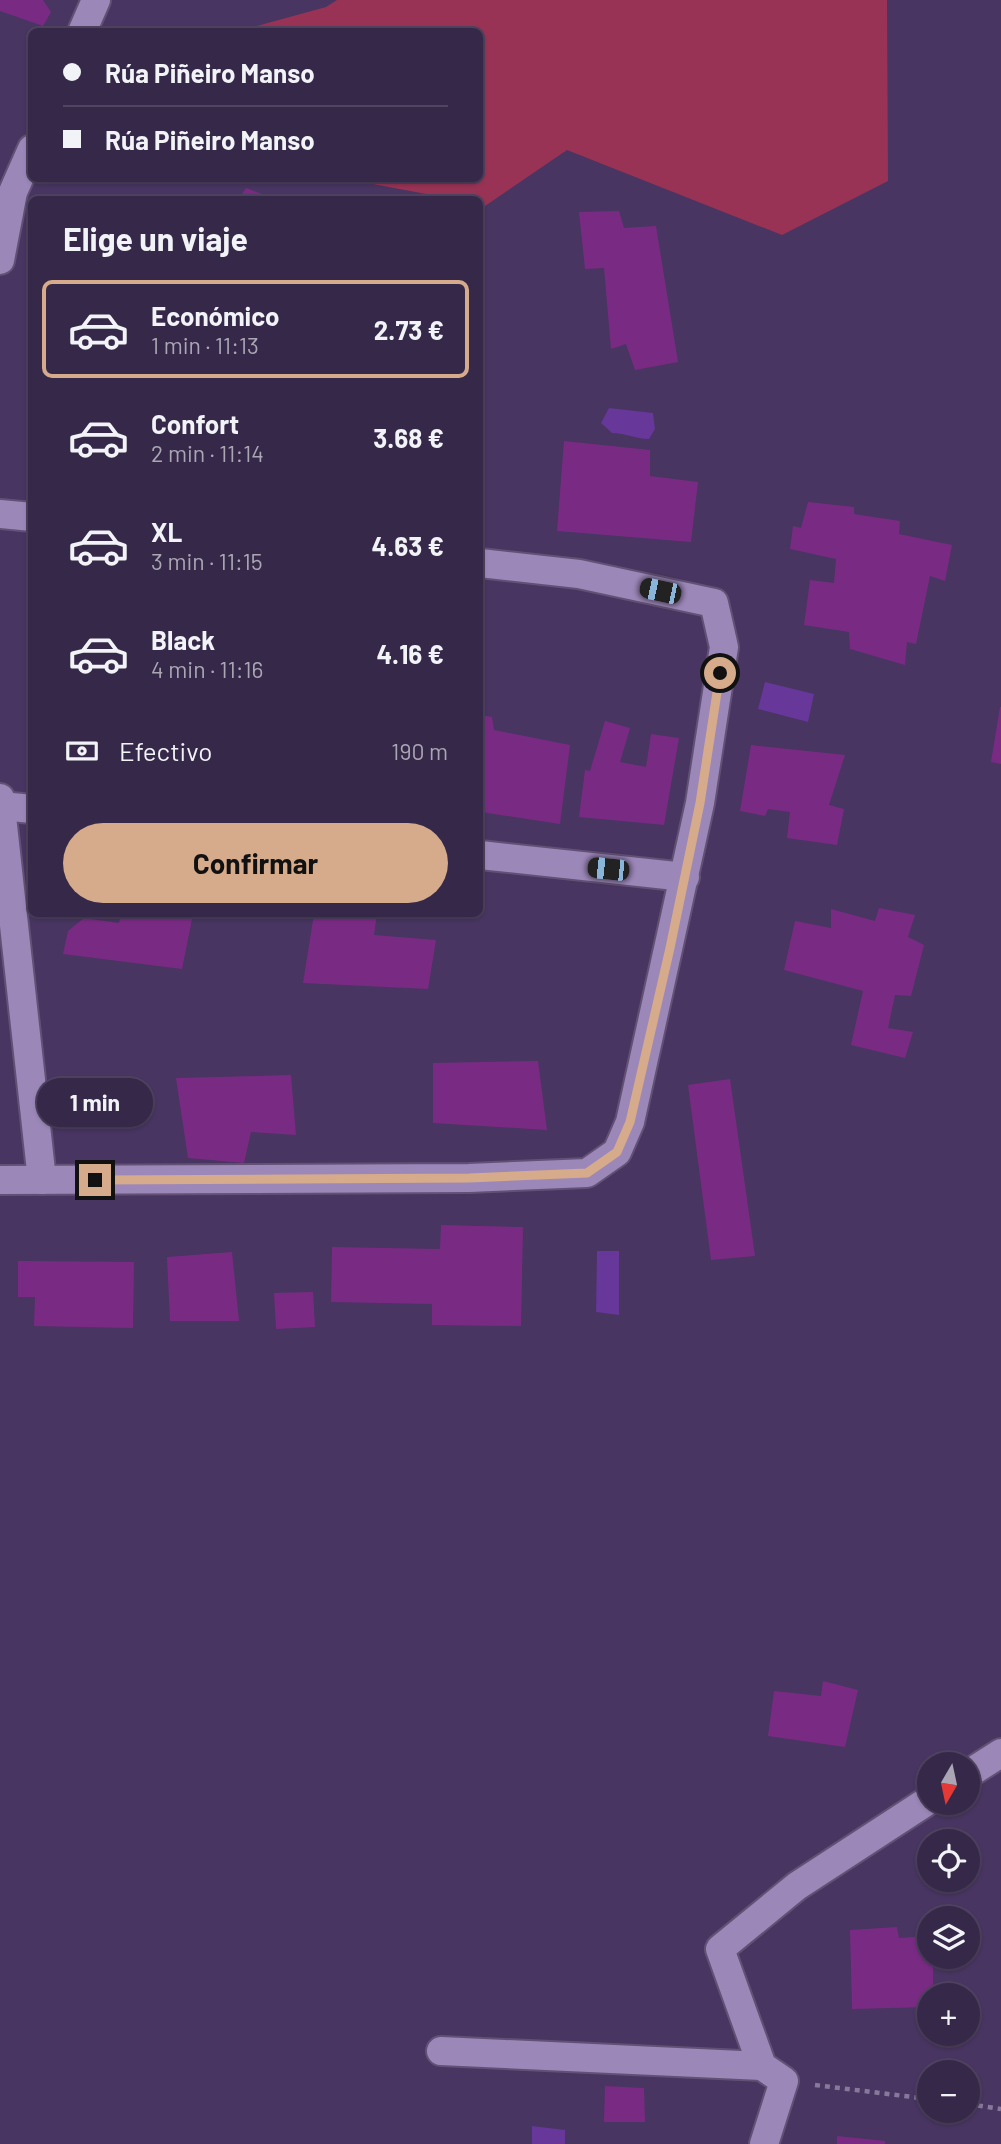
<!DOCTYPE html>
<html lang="es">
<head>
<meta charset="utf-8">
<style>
  :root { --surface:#362849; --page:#3d3050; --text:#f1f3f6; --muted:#aaa6b4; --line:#504461; --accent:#d6ab8b }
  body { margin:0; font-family:Barlow,sans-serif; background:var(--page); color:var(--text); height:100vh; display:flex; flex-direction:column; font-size:26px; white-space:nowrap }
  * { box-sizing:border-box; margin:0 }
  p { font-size:23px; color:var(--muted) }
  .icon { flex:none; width:38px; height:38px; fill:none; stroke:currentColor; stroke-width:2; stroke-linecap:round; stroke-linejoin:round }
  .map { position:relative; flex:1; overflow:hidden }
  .details { position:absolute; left:28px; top:196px; width:455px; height:721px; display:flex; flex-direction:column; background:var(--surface); border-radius:10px; box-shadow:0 2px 5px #0004,0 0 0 2px var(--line) }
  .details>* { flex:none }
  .top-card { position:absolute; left:28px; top:28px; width:455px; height:154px; border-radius:10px; box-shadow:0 2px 5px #0004,0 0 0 2px var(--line); display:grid; align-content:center; height:154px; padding:0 35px; background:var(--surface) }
  .needle { width:46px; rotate:189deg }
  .controls { position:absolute; left:917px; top:1752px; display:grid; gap:14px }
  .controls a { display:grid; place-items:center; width:63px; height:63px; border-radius:50%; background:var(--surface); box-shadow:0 2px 5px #0004,0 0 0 2px var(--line); font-size:35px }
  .end { position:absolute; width:32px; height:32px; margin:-16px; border:9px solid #d6ab8b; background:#111; box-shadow:0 0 0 4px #111 }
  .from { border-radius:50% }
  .bubble { position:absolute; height:49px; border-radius:24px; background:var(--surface); box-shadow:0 2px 5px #0004,0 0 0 2px var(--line); font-size:23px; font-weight:700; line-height:49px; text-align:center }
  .car { position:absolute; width:21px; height:42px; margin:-21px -10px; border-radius:9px; box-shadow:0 0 5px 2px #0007; background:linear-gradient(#222 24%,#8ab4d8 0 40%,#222 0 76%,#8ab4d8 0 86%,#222 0) }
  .top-card b { display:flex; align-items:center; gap:24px; height:66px; font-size:26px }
  .top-card b+b { border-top:2px solid var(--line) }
  .top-card i { width:18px; height:18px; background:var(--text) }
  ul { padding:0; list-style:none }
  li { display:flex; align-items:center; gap:21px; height:98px; margin:0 14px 10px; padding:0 21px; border:4px solid transparent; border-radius:10px }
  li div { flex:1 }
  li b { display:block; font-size:26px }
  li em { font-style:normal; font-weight:700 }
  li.current { border-color:var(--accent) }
  li>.icon { width:63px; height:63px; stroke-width:1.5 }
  h2 { padding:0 35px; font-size:32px; line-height:84px }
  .pay { display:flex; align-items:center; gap:18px; height:77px; padding:0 35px; font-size:26px }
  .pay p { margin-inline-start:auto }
  .cta { display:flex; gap:14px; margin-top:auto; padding:14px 35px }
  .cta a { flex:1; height:80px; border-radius:42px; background:var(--accent); color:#111; font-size:28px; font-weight:700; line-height:80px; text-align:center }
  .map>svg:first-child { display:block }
  .green { fill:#983355 }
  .water { fill:#673799 }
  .building { fill:#792b83 }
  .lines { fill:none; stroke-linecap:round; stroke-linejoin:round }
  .street-casing { stroke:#625174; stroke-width:32 }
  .path { stroke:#87799b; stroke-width:4.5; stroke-dasharray:5 5; stroke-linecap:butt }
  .street { stroke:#9c87b9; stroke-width:28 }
  .route { stroke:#d6ab8b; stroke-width:9 }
</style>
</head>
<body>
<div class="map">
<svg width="1001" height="2144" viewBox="0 0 1001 2144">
  <rect width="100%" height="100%" fill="#483561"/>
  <polygon class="green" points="337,0 887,0 888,181 782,235 567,150 485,206 480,205 480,200 453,199 346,179 480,178 480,32 239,31 326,7"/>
  <g class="water">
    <path d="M609 408 653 413 655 429 649 439C635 439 626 433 612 433L601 423Z"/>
    <polygon points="765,682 814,694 808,722 758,709"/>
    <polygon points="597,1251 619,1251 619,1315 596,1312"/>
    <polygon points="532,2126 565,2130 565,2144 532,2144"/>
  </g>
  <g class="building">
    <polygon points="0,0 43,0 51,12 43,26 0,11"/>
    <polygon points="246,188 276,199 276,200 238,200"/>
    <polygon points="619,211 624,228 656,226 678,362 635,370 626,344 611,349 604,268 585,269 579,212"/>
    <polygon points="564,441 650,450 650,476 698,482 691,542 557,531"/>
    <polygon points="808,502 854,507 854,514 900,521 899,534 952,545 945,581 930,576 916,644 907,642 905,665 850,649 849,632 804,625 810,580 834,583 836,559 790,549 793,526 801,528"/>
    <polygon points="1000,707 1001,707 1001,764 991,762"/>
    <polygon points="480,715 492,717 494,730 570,745 560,824 481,812 483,797 480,797"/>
    <polygon points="605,721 630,728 620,762 646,767 651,734 679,738 664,825 579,817 585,770 590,771"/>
    <polygon points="751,745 845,755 829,805 844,809 837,845 787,838 790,812 768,809 765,816 740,811"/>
    <polygon points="879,908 915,915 908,937 924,945 911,996 895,995 888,1028 913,1032 905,1058 851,1045 863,991 784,970 795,921 831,928 831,909 875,921"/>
    <polygon points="121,914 193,914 182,969 63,954 68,931 84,918 119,923"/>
    <polygon points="314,914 377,914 374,935 436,940 428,989 303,983"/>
    <polygon points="538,1061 547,1130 433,1123 433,1063"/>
    <polygon points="291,1075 296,1135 251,1132 244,1163 188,1158 176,1078"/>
    <polygon points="730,1079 755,1256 711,1260 688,1085"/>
    <polygon points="441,1225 523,1227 521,1326 432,1325 432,1304 331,1302 332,1247 440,1249"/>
    <polygon points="232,1252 239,1321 170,1321 167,1257"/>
    <polygon points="18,1261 134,1262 133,1328 34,1326 35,1297 18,1297"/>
    <polygon points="313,1292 315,1327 276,1329 274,1293"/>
    <polygon points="823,1681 858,1690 845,1747 768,1736 774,1691 821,1696"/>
    <polygon points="897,1927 899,1938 929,1936 929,1956 933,1956 933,1995 929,1995 929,2007 852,2009 850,1930"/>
    <polygon points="605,2086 644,2088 645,2122 604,2122"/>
    <polygon points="837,2136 885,2141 885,2144 837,2144"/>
  </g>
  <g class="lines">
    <defs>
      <g id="street">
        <polyline points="82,32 96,0"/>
        <polyline points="0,260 13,192 32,149"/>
        <polyline points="0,514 32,517"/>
        <polyline points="0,798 42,1180"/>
        <polyline points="1,806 32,809"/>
        <polyline points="480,855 685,877"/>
        <polyline points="0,1180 469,1178 587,1173 617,1152 630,1122 700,803 724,647 714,603 579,574 480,563"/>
        <polyline points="968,1774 1001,1753"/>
        <polyline points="441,2051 762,2066"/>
        <polyline points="764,2144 784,2081 762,2066 720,1949 797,1886 929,1800"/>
      </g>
    </defs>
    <use href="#street" class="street-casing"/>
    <g class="path">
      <polyline points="815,2085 929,2099"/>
      <polyline points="968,2104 1001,2109"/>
    </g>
    <use href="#street" class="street"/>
  </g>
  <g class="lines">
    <polyline class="route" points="95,1180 469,1178 587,1173 617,1152 630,1122 670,948 700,803 720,673"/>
  </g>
</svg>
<div class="controls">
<a><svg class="needle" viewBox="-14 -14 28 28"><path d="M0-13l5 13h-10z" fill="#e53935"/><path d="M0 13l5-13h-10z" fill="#aaa6b4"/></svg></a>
<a><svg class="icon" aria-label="locate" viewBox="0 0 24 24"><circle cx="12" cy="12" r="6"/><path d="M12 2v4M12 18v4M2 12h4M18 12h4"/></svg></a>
<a><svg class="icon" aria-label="layers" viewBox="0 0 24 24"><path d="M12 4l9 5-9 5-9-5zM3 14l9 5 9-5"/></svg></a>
<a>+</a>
<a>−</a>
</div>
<i class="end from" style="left:720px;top:673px"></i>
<i class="end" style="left:95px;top:1180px"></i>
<div class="bubble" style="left:37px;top:1078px;width:116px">1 min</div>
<i class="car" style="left:660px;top:591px;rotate:282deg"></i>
<i class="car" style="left:608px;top:869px;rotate:276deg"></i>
<div class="top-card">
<b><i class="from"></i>Rúa Piñeiro Manso</b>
<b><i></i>Rúa Piñeiro Manso</b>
</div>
<section class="details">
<h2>Elige un viaje</h2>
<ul>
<li class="current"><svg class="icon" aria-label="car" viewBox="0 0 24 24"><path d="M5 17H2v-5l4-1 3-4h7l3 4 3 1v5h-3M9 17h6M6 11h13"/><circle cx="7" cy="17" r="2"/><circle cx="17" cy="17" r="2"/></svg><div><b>Económico</b><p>1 min · 11:13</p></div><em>2.73 €</em></li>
<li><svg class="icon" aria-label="car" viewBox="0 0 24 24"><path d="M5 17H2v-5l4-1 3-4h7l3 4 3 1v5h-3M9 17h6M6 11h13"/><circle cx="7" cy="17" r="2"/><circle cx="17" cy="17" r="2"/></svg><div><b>Confort</b><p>2 min · 11:14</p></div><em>3.68 €</em></li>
<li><svg class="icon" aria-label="car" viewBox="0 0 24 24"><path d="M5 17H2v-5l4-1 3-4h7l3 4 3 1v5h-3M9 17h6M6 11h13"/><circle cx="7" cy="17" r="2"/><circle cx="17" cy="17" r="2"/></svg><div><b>XL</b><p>3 min · 11:15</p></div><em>4.63 €</em></li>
<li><svg class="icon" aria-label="car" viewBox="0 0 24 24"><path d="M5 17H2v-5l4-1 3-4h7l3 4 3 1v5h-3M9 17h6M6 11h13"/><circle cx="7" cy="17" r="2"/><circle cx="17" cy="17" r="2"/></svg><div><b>Black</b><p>4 min · 11:16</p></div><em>4.16 €</em></li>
</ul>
<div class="pay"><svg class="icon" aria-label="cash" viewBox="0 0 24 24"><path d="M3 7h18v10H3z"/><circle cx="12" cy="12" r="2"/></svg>Efectivo<p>190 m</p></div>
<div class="cta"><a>Confirmar</a></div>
</section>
</div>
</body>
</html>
